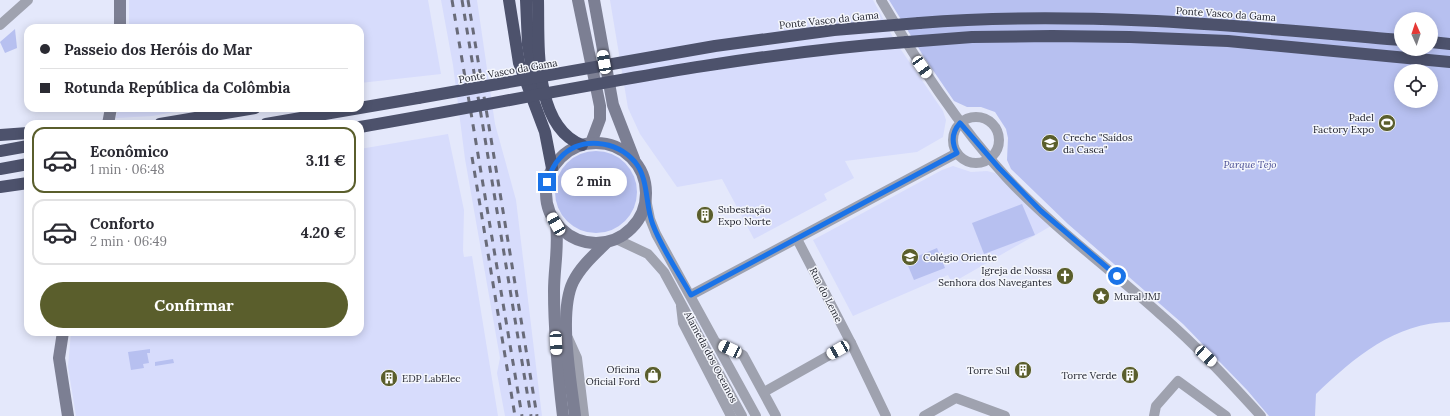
<!DOCTYPE html>
<html lang="pt">
<head>
<meta charset="utf-8">
<style>
  :root { --surface:#fff; --page:#f7f7f7; --text:#2b2b33; --muted:#7c7c81; --line:#e1e1e2; --accent:#5a5e2c }
  body { margin:0; font-family:Lora,serif; background:var(--page); color:var(--text); height:100vh; display:flex; flex-direction:column; font-size:15px; white-space:nowrap }
  * { box-sizing:border-box; margin:0 }
  p { font-size:13px; color:var(--muted) }
  .icon { flex:none; width:22px; height:22px; fill:none; stroke:currentColor; stroke-width:2; stroke-linecap:round; stroke-linejoin:round }
  .map { position:relative; flex:1; overflow:hidden }
  .side { position:absolute; left:24px; top:120px; width:340px; height:216px; display:flex; flex-direction:column; background:var(--surface); border-radius:12px; box-shadow:0 2px 10px #0003 }
  .side>* { flex:none }
  .hud { position:absolute; left:24px; top:24px; width:340px; height:88px; border-radius:12px; box-shadow:0 2px 10px #0003; display:grid; align-content:center; height:88px; padding:0 16px; background:var(--surface) }
  .needle { width:26px; rotate:357deg }
  .fabs { position:absolute; left:1394px; top:12px; display:grid; gap:8px }
  .fabs a { display:grid; place-items:center; width:44px; height:44px; border-radius:50%; background:var(--surface); box-shadow:0 2px 10px #0003; font-size:20px }
  .end { position:absolute; width:18px; height:18px; margin:-9px; border:5px solid #1a73e8; background:#fff; box-shadow:0 0 0 2px #fff }
  .from { border-radius:50% }
  .bubble { position:absolute; height:28px; border-radius:14px; background:var(--surface); box-shadow:0 2px 10px #0003; font-size:13px; font-weight:700; line-height:28px; text-align:center }
  .car { position:absolute; width:12px; height:24px; margin:-12px -6px; border-radius:5px; box-shadow:0 0 3px 1px #0007; background:linear-gradient(#fff 24%,#345 0 40%,#fff 0 76%,#345 0 86%,#fff 0) }
  .hud b { display:flex; align-items:center; gap:14px; height:38px; font-size:15px }
  .hud b+b { border-top:1px solid var(--line) }
  .hud i { width:10px; height:10px; background:var(--text) }
  ul { padding:7px 0 0; list-style:none }
  li { display:flex; align-items:center; gap:12px; height:66px; margin:0 8px 6px; padding:0 8px; border:2px solid var(--line); border-radius:12px }
  li div { flex:1 }
  li b { display:block; font-size:15px }
  li em { font-style:normal; font-weight:700 }
  li.active { border-color:var(--accent) }
  li>.icon { width:36px; height:36px; stroke-width:1.5 }
  .button { display:flex; gap:8px; margin-top:auto; padding:8px 16px }
  .button a { flex:1; height:46px; border-radius:24px; background:var(--accent); color:#fff; font-size:16px; font-weight:700; line-height:46px; text-align:center }
  .map>svg:first-child { display:block }
  .built { fill:#d7dcfc }
  .green { fill:#b7c0f0; fill-rule:evenodd }
  .lines { fill:none; stroke-linecap:round; stroke-linejoin:round }
  .street { stroke:#9fa2af; stroke-width:10 }
  .secondary { stroke:#7c7f93; stroke-width:12 }
  .highway { stroke:#4d526c; stroke-width:12 }
  .rail { stroke:#696b79; stroke-width:3; stroke-dasharray:7 7; stroke-linecap:butt }
  .highway-bridge { stroke:#4d526c; stroke-width:12 }
  .route { stroke:#1a73e8; stroke-width:5 }
  .labels { text-anchor:middle; dominant-baseline:central; stroke-width:3; stroke-linejoin:round; paint-order:stroke }
  .street-label { font-size:10px; fill:#1e202b; stroke:#f4f6fc }
  .poi-label { font-size:10px; fill:#1e202b; stroke:#f4f6fc; text-anchor:end }
  .park-label { font-size:10px; font-style:italic; fill:#474c93; stroke:#f4f6fc }
</style>
</head>
<body>
<div class="map">
<svg width="1450" height="416" viewBox="0 0 1450 416">
  <rect width="100%" height="100%" fill="#e4e8fb"/>
  <g class="built">
    <polygon points="129,0 428,0 441,74 360,83 360,28 129,28"/>
    <polygon points="441,0 477,0 495,124 516,200 542,416 505,416 497,373 500,358 465,159 453,65"/>
    <polygon points="610,0 873,0 895,41 943,111 946,120 943,137 917,152 845,161 854,178 824,194 827,200 754,239 722,179 677,187 640,134 628,108"/>
    <polygon points="118,108 197,108 152,116 116,118"/>
    <polygon points="448,134 464,210 463,251 464,257 472,256 498,416 76,416 68,367 71,332 360,332 360,149"/>
    <polygon points="953,166 971,172 987,171 995,173 1051,226 952,283 948,275 853,316 813,240 942,170"/>
  </g>
  <g class="green">
    <path d="M889 0H1450V322C1394 323 1355 357 1316 394L1315 416H1269L1247 390 1183 324 1068 224 1011 169 1007 160 1008 138 1006 129 995 112 981 107H967L954 101 924 57ZM1401 19H1431V49H1401ZM1401 71H1431V101H1401Z"/>
    <polygon points="15,29 17,48 5,53 0,42"/>
    <circle cx="596" cy="192" r="41"/>
    <polygon points="1022,204 1035,235 984,254 972,223"/>
    <polygon points="937,248 945,268 914,280 906,261"/>
    <polygon points="150,349 150,353 147,353 149,363 143,364 144,368 131,370 128,352"/>
    <polygon points="173,359 174,363 155,366 155,362"/>
  </g>
  <g class="lines">
    <g class="street">
      <path d="M881 0C918 63 957 124 1007 178 1054 228 1110 269 1161 315 1197 346 1229 381 1261 416"/>
      <polyline points="0,25 28,0"/>
      <circle cx="976" cy="140" r="23"/>
      <polyline points="646,199 650,219 656,234 756,416"/>
      <polyline points="616,239 648,254 664,272 742,416"/>
      <polyline points="797,239 851,343 886,416"/>
      <polyline points="691,295 957,153"/>
      <polyline points="681,306 683,323 731,416"/>
      <polyline points="568,338 577,358 584,416"/>
      <polyline points="717,343 743,355 776,416"/>
      <polyline points="764,392 851,343"/>
      <polyline points="924,416 956,398 1005,416"/>
      <polyline points="1154,416 1156,406 1178,381 1226,416"/>
    </g>
    <g class="secondary">
      <polyline points="578,0 600,106 600,119 591,143"/>
      <polyline points="594,0 613,105 634,159"/>
      <polyline points="120,28 120,0"/>
      <polyline points="108,124 111,108"/>
      <circle cx="596" cy="193" r="50"/>
      <path d="M556 224C559 247 554 268 554 291 554 333 558 374 563 416"/>
      <polyline points="63,332 59,358 68,416"/>
      <path d="M575 416C571 381 558 313 573 282 581 266 595 254 607 242"/>
    </g>
    <g class="highway">
      <polyline points="509,0 519,63 545,132 552,168"/>
      <polyline points="526,0 528,45 535,88"/>
      <path d="M538 0C539 44 533 126 582 145"/>
      <path d="M919 23C1080 10 1240 26 1401 40"/>
      <polyline points="907,42 972,37 1052,36 1130,37 1228,41 1450,62"/>
      <polyline points="1431,42 1450,44"/>
      <polyline points="160,124 255,108"/>
      <polyline points="266,124 418,98"/>
      <polyline points="0,135 28,133"/>
      <polyline points="0,151 28,146"/>
      <polyline points="0,169 28,164"/>
      <polyline points="0,187 28,183"/>
    </g>
    <g class="rail">
      <polyline points="452,0 522,416"/>
      <polyline points="462,0 531,416"/>
      <polyline points="468,0 537,416"/>
      <polyline points="472,157 515,416"/>
    </g>
    <g class="highway-bridge">
      <polyline points="418,98 715,46 834,30 919,23"/>
      <path d="M360 127C542 96 723 55 907 42"/>
    </g>
  </g>
  <g class="lines">
    <path class="route" d="M547 182C550 173 553 165 560 158 580 136 616 140 635 162 649 179 645 205 653 225 662 249 678 272 691 295L957 153C951 142 952 132 960 123L999 168 1041 211 1117 276"/>
  </g>
  <defs>
    <symbol id="stadium-disc" viewBox="-11 -11 22 22"><circle r="9.5" fill="#5a5e2c" stroke="#f4f6fc"/><path d="M0-5a6.5 5 0 1 0 0 10a6.5 5 0 1 0 0-10ZM-3.5-1.8h7v3.6h-7Z" fill="#fff"/></symbol>
    <symbol id="school-disc" viewBox="-11 -11 22 22"><circle r="9.5" fill="#5a5e2c" stroke="#f4f6fc"/><path d="M0-5L7-2L0 1L-7-2ZM-4 1L0 2.5L4 1V4Q0 6-4 4Z" fill="#fff"/></symbol>
    <symbol id="building-disc" viewBox="-11 -11 22 22"><circle r="9.5" fill="#5a5e2c" stroke="#f4f6fc"/><path d="M-4-6H4V6H1V3H-1V6H-4ZM-2.5-4.3h1.7v1.8h-1.7ZM.8-4.3h1.7v1.8H.8ZM-2.5-1h1.7V.8h-1.7ZM.8-1h1.7V.8H.8Z" fill="#fff"/></symbol>
    <symbol id="church-disc" viewBox="-11 -11 22 22"><circle r="9.5" fill="#5a5e2c" stroke="#f4f6fc"/><path d="M-1.2-6h2.4v3.5h3.3v2.4h-3.3V6h-2.4V-.1h-3.3v-2.4h3.3Z" fill="#fff"/></symbol>
    <symbol id="sight-disc" viewBox="-11 -11 22 22"><circle r="9.5" fill="#5a5e2c" stroke="#f4f6fc"/><path d="M0-6L1.8-2.2L6-1.7L2.9 1.2L3.7 5.4L0 3.3L-3.7 5.4L-2.9 1.2L-6-1.7L-1.8-2.2Z" fill="#fff"/></symbol>
    <symbol id="shop-disc" viewBox="-11 -11 22 22"><circle r="9.5" fill="#5a5e2c" stroke="#f4f6fc"/><path d="M-5-2.5h2.3a2.7 3.5 0 0 1 5.4 0H5L5.5 6h-11ZM-1.5-2.5h3a1.5 2.3 0 0 0-3 0Z" fill="#fff"/></symbol>
  </defs>
  <g fill-rule="evenodd">
    <use href="#stadium-disc" x="1377" y="113" width="20" height="20"/>
    <use href="#school-disc" x="1040" y="133" width="20" height="20"/>
    <use href="#building-disc" x="695" y="205" width="20" height="20"/>
    <use href="#school-disc" x="900" y="247" width="20" height="20"/>
    <use href="#church-disc" x="1055" y="266" width="20" height="20"/>
    <use href="#sight-disc" x="1091" y="286" width="20" height="20"/>
    <use href="#building-disc" x="1013" y="360" width="20" height="20"/>
    <use href="#shop-disc" x="643" y="365" width="20" height="20"/>
    <use href="#building-disc" x="1120" y="365" width="20" height="20"/>
    <use href="#building-disc" x="379" y="368" width="20" height="20"/>
  </g>
  <g class="labels">
    <g class="street-label">
      <text transform="translate(1226 14) rotate(4)">Ponte Vasco da Gama</text>
      <text transform="translate(829 20) rotate(-6)">Ponte Vasco da Gama</text>
      <text transform="translate(508 71) rotate(-10)">Ponte Vasco da Gama</text>
      <text transform="translate(826 295) rotate(63)">Rua do Leme</text>
      <text transform="translate(711 357) rotate(62)">Alameda dos Oceanos</text>
    </g>
    <g class="poi-label">
      <text x="1374" y="117">Padel<tspan x="1374" dy="12">Factory Expo</tspan></text>
      <text x="1063" y="137" text-anchor="start">Creche "Saídos<tspan x="1063" dy="12">da Casca"</tspan></text>
      <text x="718" y="209" text-anchor="start">Subestação<tspan x="718" dy="12">Expo Norte</tspan></text>
      <text x="923" y="257" text-anchor="start">Colégio Oriente</text>
      <text x="1052" y="270">Igreja de Nossa<tspan x="1052" dy="12">Senhora dos Navegantes</tspan></text>
      <text x="1114" y="296" text-anchor="start">Mural JMJ</text>
      <text x="640" y="369">Oficina<tspan x="640" dy="12">Oficial Ford</tspan></text>
      <text x="1010" y="370">Torre Sul</text>
      <text x="1117" y="375">Torre Verde</text>
      <text x="402" y="378" text-anchor="start">EDP LabElec</text>
    </g>
    <g class="park-label">
      <text x="1250" y="164">Parque Tejo</text>
    </g>
  </g>
</svg>
<div class="fabs">
<a><svg class="needle" viewBox="-14 -14 28 28"><path d="M0-13l5 13h-10z" fill="#e53935"/><path d="M0 13l5-13h-10z" fill="#7c7c81"/></svg></a>
<a><svg class="icon" aria-label="locate" viewBox="0 0 24 24"><circle cx="12" cy="12" r="6"/><path d="M12 2v4M12 18v4M2 12h4M18 12h4"/></svg></a>
</div>
<i class="end from" style="left:1117px;top:276px"></i>
<i class="end" style="left:547px;top:182px"></i>
<div class="bubble" style="left:561px;top:168px;width:66px">2 min</div>
<i class="car" style="left:604px;top:62px;rotate:350deg"></i>
<i class="car" style="left:922px;top:67px;rotate:145deg"></i>
<i class="car" style="left:556px;top:224px;rotate:330deg"></i>
<i class="car" style="left:556px;top:343px;rotate:177deg"></i>
<i class="car" style="left:730px;top:349px;rotate:295deg"></i>
<i class="car" style="left:838px;top:350px;rotate:240deg"></i>
<i class="car" style="left:1206px;top:356px;rotate:133deg"></i>
<div class="hud">
<b><i class="from"></i>Passeio dos Heróis do Mar</b>
<b><i></i>Rotunda República da Colômbia</b>
</div>
<section class="side">
<ul>
<li class="active"><svg class="icon" aria-label="car" viewBox="0 0 24 24"><path d="M5 17H2v-5l4-1 3-4h7l3 4 3 1v5h-3M9 17h6M6 11h13"/><circle cx="7" cy="17" r="2"/><circle cx="17" cy="17" r="2"/></svg><div><b>Econômico</b><p>1 min · 06:48</p></div><em>3.11 €</em></li>
<li><svg class="icon" aria-label="car" viewBox="0 0 24 24"><path d="M5 17H2v-5l4-1 3-4h7l3 4 3 1v5h-3M9 17h6M6 11h13"/><circle cx="7" cy="17" r="2"/><circle cx="17" cy="17" r="2"/></svg><div><b>Conforto</b><p>2 min · 06:49</p></div><em>4.20 €</em></li>
</ul>
<div class="button"><a>Confirmar</a></div>
</section>
</div>
</body>
</html>
